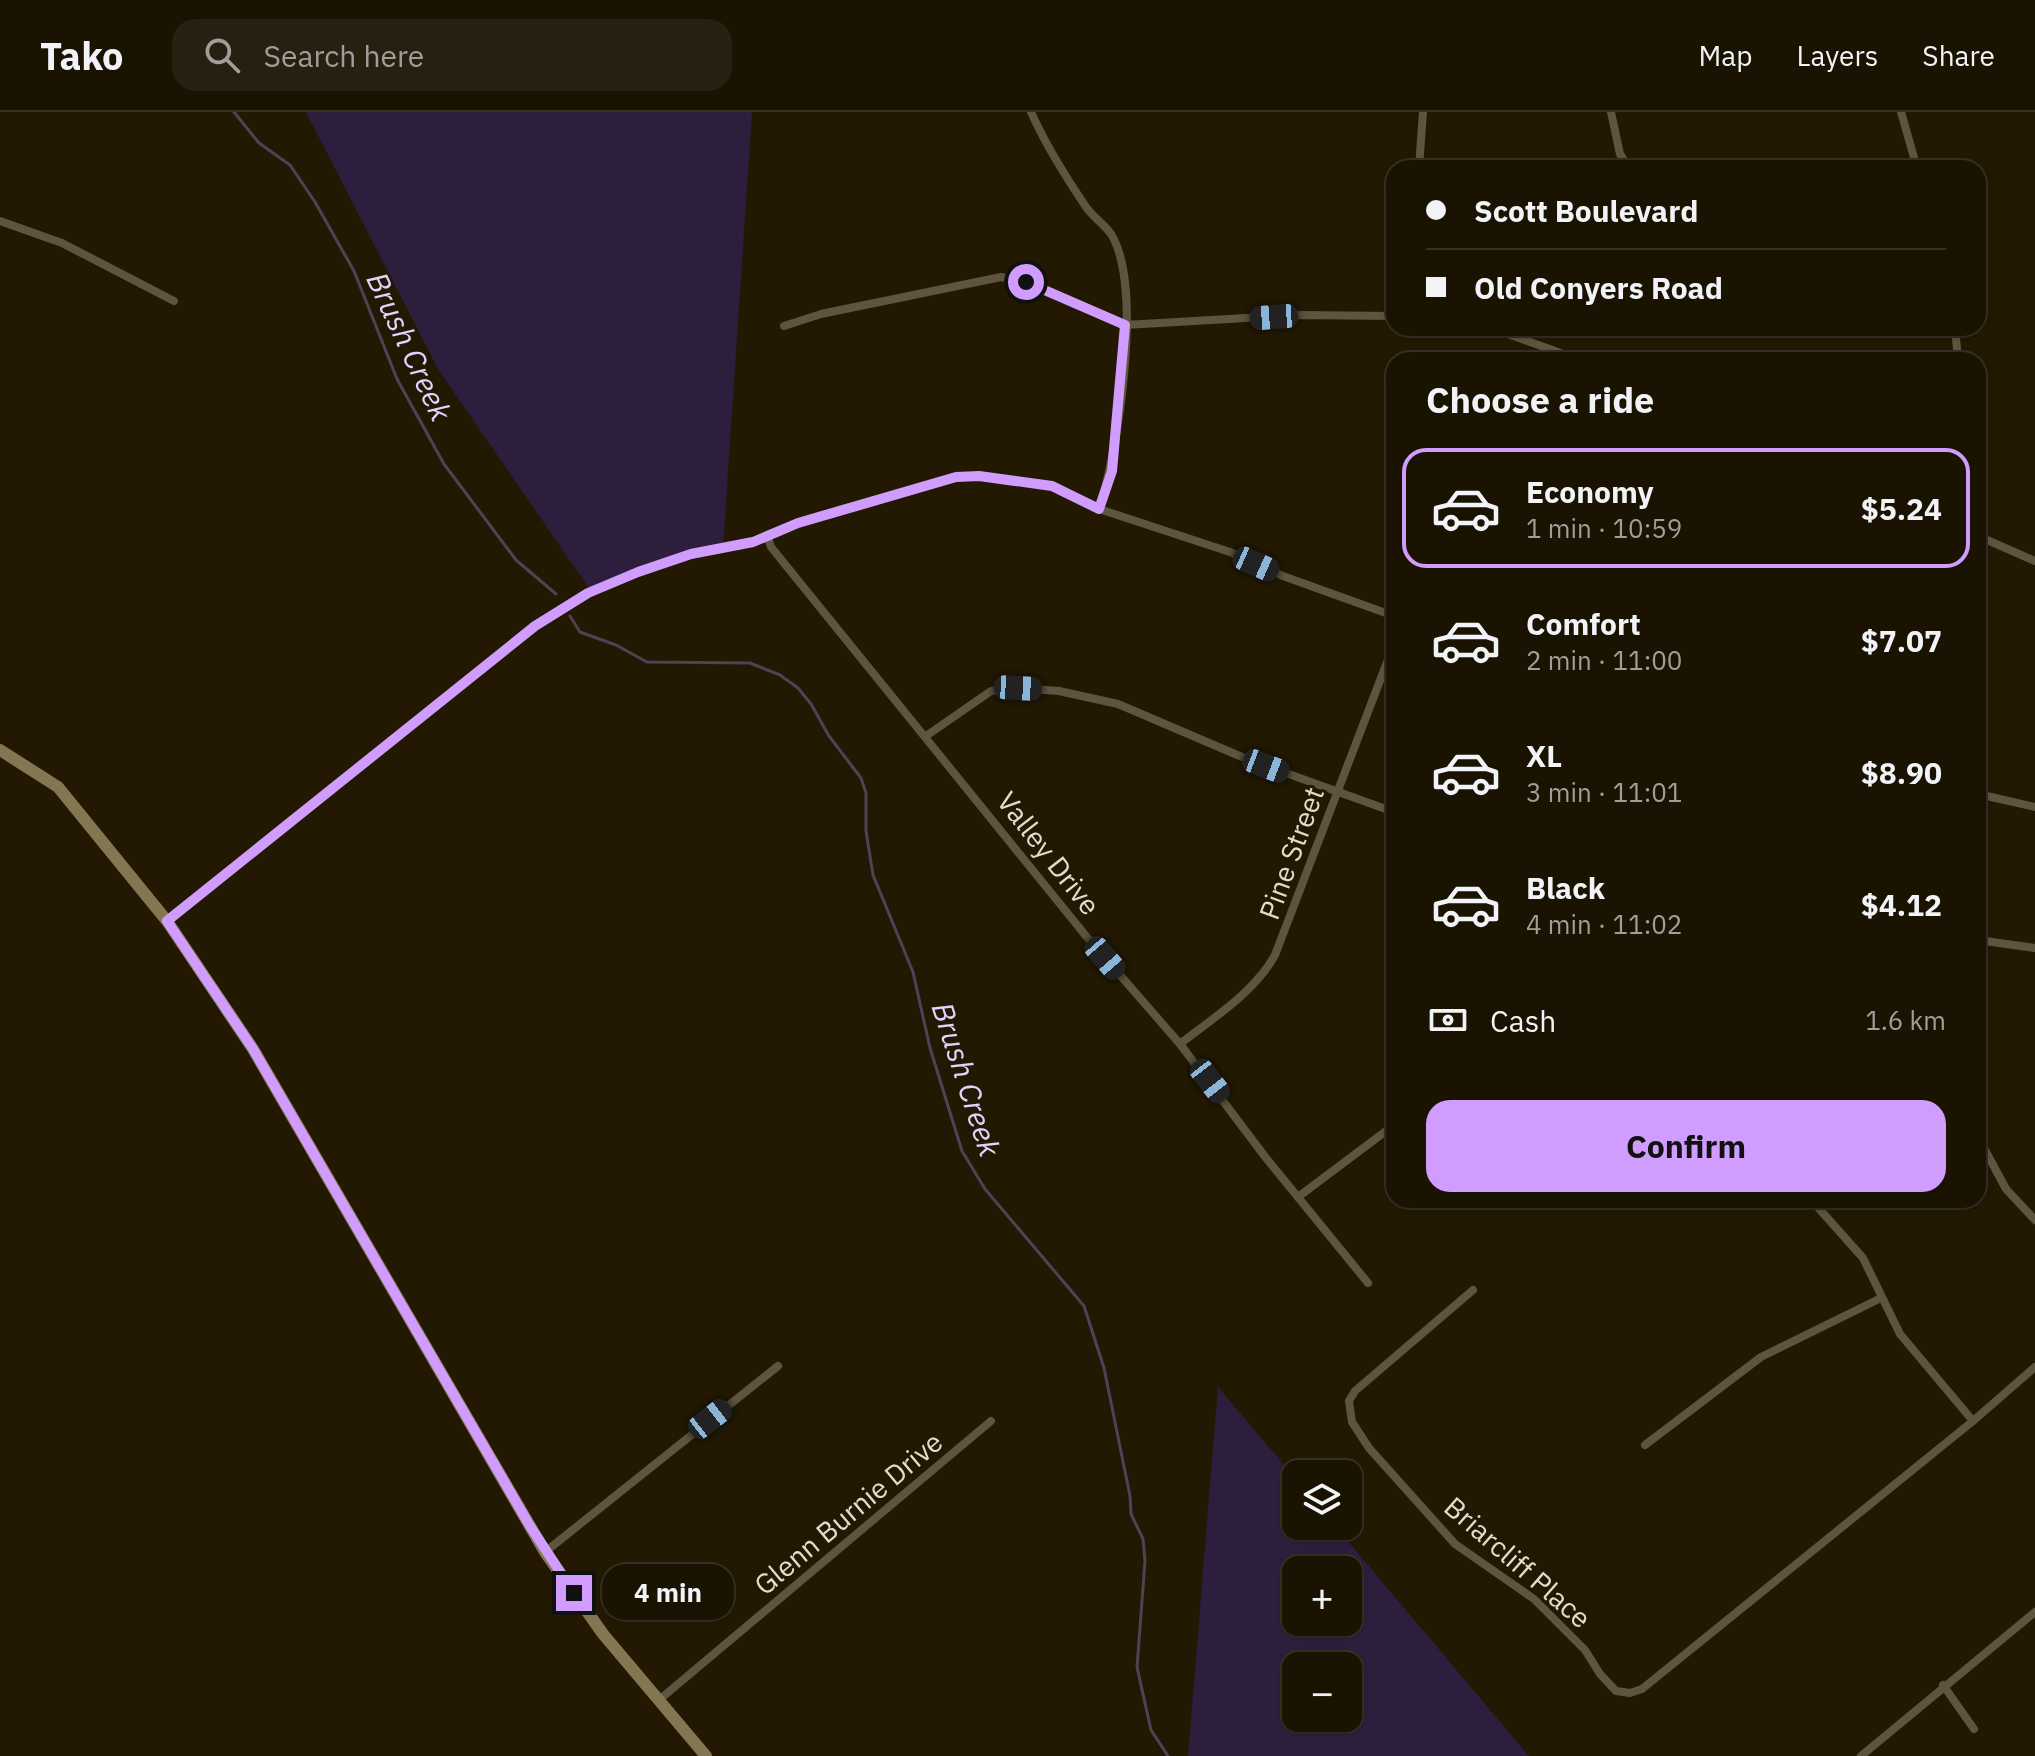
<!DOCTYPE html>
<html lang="en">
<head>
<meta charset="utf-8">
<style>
  :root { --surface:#1a1302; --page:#272011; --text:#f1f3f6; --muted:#9f9e99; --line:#383224; --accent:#d09dff }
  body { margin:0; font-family:"IBM Plex Sans",sans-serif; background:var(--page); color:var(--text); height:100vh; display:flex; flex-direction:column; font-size:30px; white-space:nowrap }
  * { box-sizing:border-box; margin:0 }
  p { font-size:26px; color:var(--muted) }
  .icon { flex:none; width:44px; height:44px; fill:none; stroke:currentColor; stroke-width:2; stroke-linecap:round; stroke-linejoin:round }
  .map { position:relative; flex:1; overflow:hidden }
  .details { position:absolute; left:1386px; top:240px; width:600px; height:856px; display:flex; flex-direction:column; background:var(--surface); border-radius:24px; box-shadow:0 2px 6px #0004,0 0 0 2px var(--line) }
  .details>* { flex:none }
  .guide { position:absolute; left:1386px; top:48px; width:600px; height:176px; border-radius:24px; box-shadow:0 2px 6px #0004,0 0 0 2px var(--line); display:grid; align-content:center; height:176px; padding:0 40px; background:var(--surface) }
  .fabs { position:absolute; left:1282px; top:1348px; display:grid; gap:16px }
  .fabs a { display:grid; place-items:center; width:80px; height:80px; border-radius:16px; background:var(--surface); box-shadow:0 2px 6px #0004,0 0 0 2px var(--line); font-size:40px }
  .end { position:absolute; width:36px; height:36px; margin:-18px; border:10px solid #d09dff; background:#111; box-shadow:0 0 0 4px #111 }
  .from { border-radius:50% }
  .bubble { position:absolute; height:56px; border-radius:24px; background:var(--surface); box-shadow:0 2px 6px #0004,0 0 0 2px var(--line); font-size:26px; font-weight:700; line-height:56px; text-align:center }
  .car { position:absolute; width:24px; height:48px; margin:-24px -12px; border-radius:10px; box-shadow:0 0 6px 2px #0007; background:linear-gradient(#222 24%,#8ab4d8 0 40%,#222 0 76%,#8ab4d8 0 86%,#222 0) }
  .guide b { display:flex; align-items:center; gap:28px; height:76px; font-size:30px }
  .guide b+b { border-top:2px solid var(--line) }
  .guide i { width:20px; height:20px; background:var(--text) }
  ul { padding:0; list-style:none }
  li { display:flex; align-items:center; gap:24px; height:120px; margin:0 16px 12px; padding:0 24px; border:4px solid transparent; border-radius:24px }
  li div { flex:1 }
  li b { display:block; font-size:30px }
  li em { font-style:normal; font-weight:700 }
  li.active { border-color:var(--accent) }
  li>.icon { width:72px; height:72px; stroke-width:1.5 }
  h2 { padding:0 40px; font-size:36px; line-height:96px }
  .pay { display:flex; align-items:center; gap:20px; height:88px; padding:0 40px; font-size:30px }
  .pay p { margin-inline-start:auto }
  .primary-button { display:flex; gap:16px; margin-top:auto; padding:16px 40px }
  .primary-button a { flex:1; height:92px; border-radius:24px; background:var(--accent); color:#111; font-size:32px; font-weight:700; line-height:92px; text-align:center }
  header { display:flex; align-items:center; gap:48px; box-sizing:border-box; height:112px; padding:0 40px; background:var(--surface); border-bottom:2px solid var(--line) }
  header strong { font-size:38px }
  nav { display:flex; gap:44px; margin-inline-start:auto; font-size:28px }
  .search { width:560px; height:72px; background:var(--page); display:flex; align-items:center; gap:20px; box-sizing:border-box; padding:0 28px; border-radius:24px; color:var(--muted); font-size:30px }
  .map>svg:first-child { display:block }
  .green { fill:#2e1e3d; fill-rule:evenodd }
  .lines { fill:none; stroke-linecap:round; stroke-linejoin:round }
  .stream { stroke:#504255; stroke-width:3 }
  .street { stroke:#5e5540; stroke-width:8 }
  .secondary { stroke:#857653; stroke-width:12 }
  .route { stroke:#d09dff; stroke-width:10 }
  .labels { text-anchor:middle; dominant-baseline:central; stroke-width:6; stroke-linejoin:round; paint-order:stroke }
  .street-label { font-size:28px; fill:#e2dcce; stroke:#231903 }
  .water-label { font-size:30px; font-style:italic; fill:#e6d0fd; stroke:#231903 }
</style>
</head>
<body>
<header>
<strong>Tako</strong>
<div class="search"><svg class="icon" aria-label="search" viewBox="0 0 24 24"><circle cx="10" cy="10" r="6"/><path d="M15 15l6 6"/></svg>Search here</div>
<nav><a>Map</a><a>Layers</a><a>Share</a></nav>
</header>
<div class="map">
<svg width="2035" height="1644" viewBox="0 0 2035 1644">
  <rect width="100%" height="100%" fill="#231903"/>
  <g class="green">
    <polygon points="306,0 752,0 723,435 591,479 438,257"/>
    <path d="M1218 1275 1296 1367V1414H1335L1529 1644H1188ZM1296 1458H1348V1510H1296ZM1296 1554H1348V1606H1296Z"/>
  </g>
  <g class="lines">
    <g class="stream">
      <polyline points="234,0 259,31 290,53 315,90 354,159 397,267 444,352 516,448 556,482"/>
      <polyline points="570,504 580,520 616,533 647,550 750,551 780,563 798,576 811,592 829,624 861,666 866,681 866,719 873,763 913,860 930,936 962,1039 985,1077 1084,1194 1104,1256 1130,1384 1131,1402 1143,1427 1145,1449 1137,1555 1151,1618 1168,1644"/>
    </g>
    <g class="street">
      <path d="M1031 0C1046 34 1065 64 1086 95 1093 105 1104 112 1111 122 1144 175 1118 339 1099 397"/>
      <polyline points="1611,0 1620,42 1629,56"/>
      <polyline points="1901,0 1917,56"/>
      <polyline points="1419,56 1423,0"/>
      <polyline points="0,109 62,131 174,189"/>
      <polyline points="784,214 821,202 1001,165 1026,170 1125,213 1298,203 1394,204"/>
      <polyline points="1491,216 1580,248"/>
      <polyline points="1955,216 1958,248"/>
      <polyline points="767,423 771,435 1086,824 1180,932 1266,1046 1368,1171"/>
      <polyline points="1978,424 2035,449"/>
      <polyline points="926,624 991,579 1018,576 1059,579 1118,592 1242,645 1394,700"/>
      <polyline points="1978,682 2035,695"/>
      <polyline points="167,809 535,514 588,481 638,460 691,442 753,430 798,411 956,365 979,364 1052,374 1099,397 1230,440 1283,464 1394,504"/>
      <polyline points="1978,828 2035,836"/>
      <path d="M1180 932C1213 906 1255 880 1275 843L1394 532"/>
      <polyline points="1978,1025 2006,1077 2035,1108"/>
      <polyline points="1298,1085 1394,1013"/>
      <polyline points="1814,1091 1863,1146 1900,1222 1973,1309"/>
      <polyline points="1473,1178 1355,1279 1349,1289 1352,1310 1369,1336 1455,1432 1534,1487 1585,1538 1600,1562 1616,1579 1630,1581 1642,1577 1973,1309 2035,1255"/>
      <polyline points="1645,1333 1761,1245 1881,1186"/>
      <polyline points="545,1440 778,1254"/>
      <polyline points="1943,1573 1974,1617"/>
      <polyline points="659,1588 991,1309"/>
      <polyline points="1861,1644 2035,1500"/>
    </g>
    <polyline class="secondary" points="0,638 58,675 167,809 253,937 545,1440 603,1522 706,1644"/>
  </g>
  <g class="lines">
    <polyline class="route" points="574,1481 530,1414 253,937 167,809 535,514 588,481 638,460 691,442 753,430 798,411 956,365 979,364 1052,374 1099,397 1112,359 1125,213 1026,170"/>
  </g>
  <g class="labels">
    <g class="street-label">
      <text transform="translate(1049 741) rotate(52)">Valley Drive</text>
      <text transform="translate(1291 741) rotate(-70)">Pine Street</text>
      <text transform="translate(848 1401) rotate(-40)">Glenn Burnie Drive</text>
      <text transform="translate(1518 1450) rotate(41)">Briarcliff Place</text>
    </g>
    <g class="water-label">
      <text transform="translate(410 234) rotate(65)">Brush Creek</text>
      <text transform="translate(967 967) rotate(72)">Brush Creek</text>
    </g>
  </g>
</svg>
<div class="fabs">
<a><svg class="icon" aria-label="layers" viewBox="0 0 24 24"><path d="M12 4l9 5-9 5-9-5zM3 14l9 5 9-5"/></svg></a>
<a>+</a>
<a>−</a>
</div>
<i class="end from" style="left:1026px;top:170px"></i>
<i class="end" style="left:574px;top:1481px"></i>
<div class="bubble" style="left:602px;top:1452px;width:132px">4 min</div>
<i class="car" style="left:1274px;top:205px;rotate:266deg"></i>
<i class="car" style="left:1256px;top:452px;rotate:114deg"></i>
<i class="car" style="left:1018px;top:576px;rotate:93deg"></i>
<i class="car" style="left:1266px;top:654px;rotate:111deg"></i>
<i class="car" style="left:1105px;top:846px;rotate:139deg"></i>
<i class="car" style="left:1210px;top:969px;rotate:142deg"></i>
<i class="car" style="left:710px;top:1307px;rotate:52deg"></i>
<div class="guide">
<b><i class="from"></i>Scott Boulevard</b>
<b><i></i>Old Conyers Road</b>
</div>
<section class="details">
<h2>Choose a ride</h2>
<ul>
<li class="active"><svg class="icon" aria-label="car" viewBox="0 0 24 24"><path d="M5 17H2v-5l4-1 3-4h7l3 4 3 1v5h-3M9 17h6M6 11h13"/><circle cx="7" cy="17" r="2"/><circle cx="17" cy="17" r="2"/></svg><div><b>Economy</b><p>1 min · 10:59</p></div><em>$5.24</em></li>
<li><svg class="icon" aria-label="car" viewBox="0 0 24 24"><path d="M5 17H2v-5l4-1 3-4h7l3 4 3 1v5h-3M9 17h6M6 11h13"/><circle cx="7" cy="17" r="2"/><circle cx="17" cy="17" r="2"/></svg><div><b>Comfort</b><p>2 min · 11:00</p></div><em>$7.07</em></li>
<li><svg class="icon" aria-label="car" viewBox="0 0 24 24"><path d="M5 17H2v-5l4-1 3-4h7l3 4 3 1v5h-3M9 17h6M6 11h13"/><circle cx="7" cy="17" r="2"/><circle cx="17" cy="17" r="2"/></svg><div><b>XL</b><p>3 min · 11:01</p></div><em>$8.90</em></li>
<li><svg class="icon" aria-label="car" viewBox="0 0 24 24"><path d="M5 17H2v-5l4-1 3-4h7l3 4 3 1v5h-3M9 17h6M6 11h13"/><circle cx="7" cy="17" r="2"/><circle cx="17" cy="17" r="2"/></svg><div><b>Black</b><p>4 min · 11:02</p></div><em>$4.12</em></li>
</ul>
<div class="pay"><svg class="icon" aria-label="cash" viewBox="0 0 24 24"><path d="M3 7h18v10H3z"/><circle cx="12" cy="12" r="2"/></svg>Cash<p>1.6 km</p></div>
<div class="primary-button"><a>Confirm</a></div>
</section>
</div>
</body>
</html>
